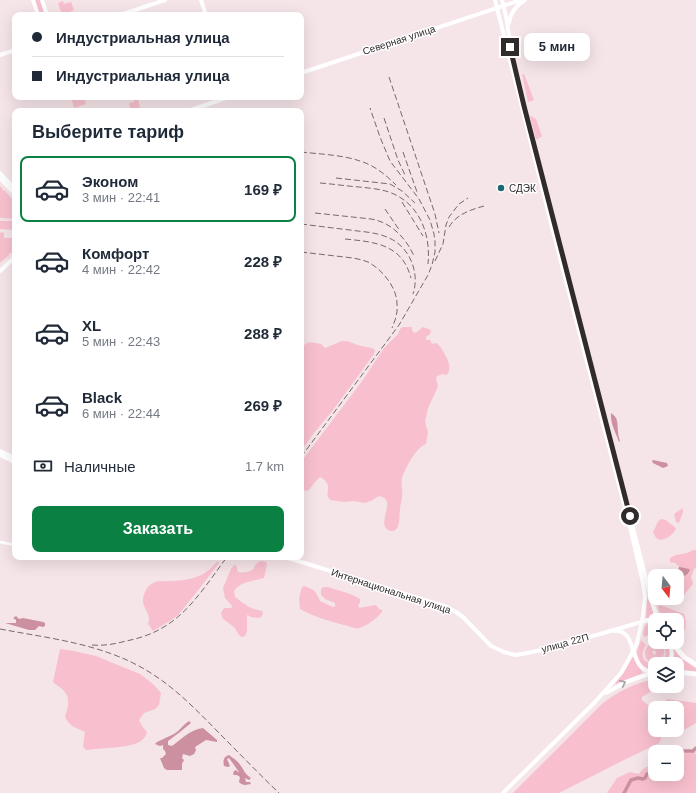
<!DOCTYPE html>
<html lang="ru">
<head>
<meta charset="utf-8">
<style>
  :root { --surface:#fff; --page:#f6f6f7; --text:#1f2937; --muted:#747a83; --line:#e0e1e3; --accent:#0b8043 }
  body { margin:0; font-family:Arial,sans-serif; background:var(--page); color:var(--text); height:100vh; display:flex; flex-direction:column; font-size:15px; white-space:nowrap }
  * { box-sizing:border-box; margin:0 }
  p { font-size:13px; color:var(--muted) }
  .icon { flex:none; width:22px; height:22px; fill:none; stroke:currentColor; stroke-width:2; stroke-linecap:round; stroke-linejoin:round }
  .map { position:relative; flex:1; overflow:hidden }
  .drawer { position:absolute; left:12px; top:108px; width:292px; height:452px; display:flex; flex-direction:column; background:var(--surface); border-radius:8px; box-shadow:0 4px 16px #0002 }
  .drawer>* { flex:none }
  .hud { position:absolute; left:12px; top:12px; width:292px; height:88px; border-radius:8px; box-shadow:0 4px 16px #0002; display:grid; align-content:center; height:88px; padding:0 20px; background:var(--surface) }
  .needle { width:26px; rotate:164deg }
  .buttons { position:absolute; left:648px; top:569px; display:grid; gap:8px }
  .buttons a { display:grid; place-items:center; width:36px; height:36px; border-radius:8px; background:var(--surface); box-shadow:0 4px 16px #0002; font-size:20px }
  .end { position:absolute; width:18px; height:18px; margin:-9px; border:5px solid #312b2c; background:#fff; box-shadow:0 0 0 2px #fff }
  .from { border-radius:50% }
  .bubble { position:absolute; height:28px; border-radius:8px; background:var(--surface); box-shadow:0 4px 16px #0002; font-size:13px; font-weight:600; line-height:28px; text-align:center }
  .hud b { display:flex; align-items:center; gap:14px; height:38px; font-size:15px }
  .hud b+b { border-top:1px solid var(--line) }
  .hud i { width:10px; height:10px; background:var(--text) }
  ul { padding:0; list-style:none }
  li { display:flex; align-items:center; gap:12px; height:66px; margin:0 8px 6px; padding:0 12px; border:2px solid transparent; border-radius:8px }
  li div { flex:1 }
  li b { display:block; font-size:15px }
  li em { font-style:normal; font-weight:600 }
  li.selected { border-color:var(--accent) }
  li>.icon { width:36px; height:36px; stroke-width:1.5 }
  h2 { padding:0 20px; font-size:18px; line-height:48px }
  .pay { display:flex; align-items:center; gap:10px; height:44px; padding:0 20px; font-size:15px }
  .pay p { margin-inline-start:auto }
  .cta { display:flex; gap:8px; margin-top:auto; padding:8px 20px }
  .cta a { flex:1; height:46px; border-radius:8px; background:var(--accent); color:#fff; font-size:16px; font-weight:600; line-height:46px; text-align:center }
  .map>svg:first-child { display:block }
  .green { fill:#f8c0ce }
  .water { fill:#cc90a0 }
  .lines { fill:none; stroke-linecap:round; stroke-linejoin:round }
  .river { stroke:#cc90a0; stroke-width:3.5 }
  .minor { stroke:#fff; stroke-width:3 }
  .major { stroke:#fff; stroke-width:4 }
  .highway { stroke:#fff; stroke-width:5 }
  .rail { stroke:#746a6c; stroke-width:1; stroke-dasharray:6 3; stroke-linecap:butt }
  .oneway { stroke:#a2a0a0 }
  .route { stroke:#312b2c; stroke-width:5 }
  .poi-dot { fill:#1d6673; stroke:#fff; stroke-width:1.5 }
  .labels { text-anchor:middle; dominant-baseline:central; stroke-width:3; stroke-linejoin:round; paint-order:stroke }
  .street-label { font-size:10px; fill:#312b2c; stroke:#fff }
  .poi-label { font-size:10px; fill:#312b2c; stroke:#fff; text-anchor:start }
</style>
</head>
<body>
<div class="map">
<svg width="696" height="793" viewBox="0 0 696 793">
  <rect width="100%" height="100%" fill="#f5e4e8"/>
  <g class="green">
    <polygon points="34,0 40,0 45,15 40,15"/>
    <polygon points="63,1 64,4 71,2 74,10 62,15 58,3"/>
    <polygon points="522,74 524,74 534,100 528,102"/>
    <polygon points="71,97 84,97 86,104 74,108"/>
    <polygon points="138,99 141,111 131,111 129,103 134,102 134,100"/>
    <polygon points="531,116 536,119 542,136 538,139 536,139 530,117"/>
    <polygon points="0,186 3,189 2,190 3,191 4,190 15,202 15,219 1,218 0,217"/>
    <polygon points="0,221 15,221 15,230 0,229"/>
    <polygon points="2,232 4,233 4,238 15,238 15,249 11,253 9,253 9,255 0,263 0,233"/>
    <path d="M403 327H412V330L414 333 417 332 423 327 431 330 430 334 426 337V340H430L432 344 436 343C441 346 441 348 444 353 448 360 452 367 447 375L443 374 437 376 436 379 438 386 435 393 428 408 425 422 428 432 426 444C416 447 405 469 402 478 401 485 403 491 402 497 402 501 400 505 400 509 399 515 401 529 393 531 391 531 389 531 387 529 379 524 391 506 386 500 386 499 382 497 381 496L377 497 371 501 364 503 354 501 344 502 330 500C323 493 335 485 320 477L315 482 309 490 305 491 301 485V462L363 380 384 348 398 334 400 329Z"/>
    <path d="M342 341C351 341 353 344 361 346 365 347 369 347 374 349L375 351 374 354 333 410 314 433 301 451V364L302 363C302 346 302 339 321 344L325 348Z"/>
    <polygon points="683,508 683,512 679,523 676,522 674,514"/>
    <path d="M661 519 666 520C669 524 674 525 676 529 673 535 666 539 660 540L656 538 653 532C656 528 656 522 661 519Z"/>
    <path d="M693 550H696V568L694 569 691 577 692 579 693 584 683 596 682 600 679 605 669 603 663 598H677V590C680 586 677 581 677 576H675L674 573C681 575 686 580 690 570L680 567 679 568V566L675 563 670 562V558C677 553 687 555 693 550Z"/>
    <path d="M218 561 219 563 199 589 179 614 173 619 153 631 148 624C153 613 139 607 144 595 145 590 149 585 153 583 158 580 163 582 168 581 178 581 190 580 199 576 207 573 212 567 218 561Z"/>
    <path d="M261 561 266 562 267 564 264 578C254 581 240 581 234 591L235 597C239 600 244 604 249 607 253 609 258 610 262 611L263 613 262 616 259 618 251 617 247 615V631L245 636 242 637 239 635 234 627 223 619 221 613 224 608H231L232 606 225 598 223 588 231 569 234 565H236L238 572C242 573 249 572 252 570 256 568 253 564 261 561Z"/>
    <path d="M304 586C315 590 315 590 320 601L333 607 335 606V603L325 599 321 595V590L323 587H328C336 590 354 594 360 599V603L358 605 359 608 376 605 379 609 382 610V612C377 618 367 626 359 628 354 629 349 626 344 625 329 621 314 617 300 609L299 598 302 587Z"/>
    <polygon points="648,597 655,618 646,618 647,598"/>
    <polygon points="660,605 684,614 686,622 685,630 681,631 678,629 677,620 663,620 658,608 658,606"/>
    <path d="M650 622 655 623V634H649L645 637 643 635C644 629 644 624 650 622Z"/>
    <path d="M641 640 646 645C639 655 643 664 655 664V670C646 670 636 663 637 653 637 649 640 644 641 640Z"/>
    <path d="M660 642H667C671 650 671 656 666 664H657C667 659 669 650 660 643Z"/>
    <path d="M653 643C680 645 651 679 645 654 645 649 647 645 652 644L654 650 652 652 653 653 654 655 656 654V652L654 650Z"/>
    <polygon points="673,648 696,667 696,673 677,670 677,664 671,664 674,656"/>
    <path d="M60 649 74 651 96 656 140 674 153 684 161 693 159 705 155 709 144 713 139 720 142 726 147 732C146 737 142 741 137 743 126 748 100 748 86 750L83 747 85 732C76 728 69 726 65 717 69 706 71 696 61 688 59 686 56 685 53 682Z"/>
    <polygon points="634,657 637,665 643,673 616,684 615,683 623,674 632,658"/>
    <path d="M655 679V686H660L642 697V700L655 711V730H662V731L661 739 659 743 622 761 559 793H513L602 704C618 691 635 683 655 679Z"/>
    <path d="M667 699 696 703V723L677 734 674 733 673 730H677V708C672 708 669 705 665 701Z"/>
    <path d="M682 752 686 753 695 752 696 755V793H607L617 778 630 772 639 774C643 768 648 765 655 766V774H672L673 782 677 779 673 774H677V756L680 755Z"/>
  </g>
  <g class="water">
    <path d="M611 413C619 418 617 424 618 431 618 435 619 438 620 441L619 442C616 433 610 423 611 413Z"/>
    <polygon points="653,460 667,463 668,466 663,468 653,463 652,461"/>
    <path d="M679 567H680L689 569 690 570C686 579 681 576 674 573L675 571 678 570Z"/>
    <polygon points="16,616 19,619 23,618 43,622 45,623 45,626 43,627 39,626 35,630 29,630 5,623 16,623 16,620 13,618"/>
    <path d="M189 721 191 723 180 732 168 741V745L172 746C182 739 189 730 203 728L217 740V742L206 740 195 747 196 750 194 754 190 756 183 754 182 758 184 760 182 764V770H167L164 768 160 758H162L166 754 165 751 163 749V745L160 746 155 744 157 742 174 734 178 731 185 724Z"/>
    <path d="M229 755C233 758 238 761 241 766 245 772 245 774 251 778L249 780 245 778 246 782H250L251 784C246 785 243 786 239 782L240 777 237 775H234L233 774 234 771 236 770 238 772H239L229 758 227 759 230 766 228 767 224 766C223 761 223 757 229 755Z"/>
  </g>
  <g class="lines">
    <g class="river">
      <polyline points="677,755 680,755 681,751 693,751 696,748"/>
      <polyline points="659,774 664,778 665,778 668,777 667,774"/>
      <polyline points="624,793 631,780 638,778 643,779 645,778 647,774 655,774"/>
    </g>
    <polyline class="minor" points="0,542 15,545"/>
    <g class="major">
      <polyline points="33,0 38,15"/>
      <polyline points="42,0 47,15"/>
      <polyline points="201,0 206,15"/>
      <polyline points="495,0 552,227 631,531 643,583 645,597 643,616 637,643 630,657 621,673 595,702 503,793"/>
      <polyline points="502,0 506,16 512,57 522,97"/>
      <polyline points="120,15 165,0"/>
      <path d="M509 23C510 13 517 5 525 0"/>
      <polyline points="0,55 15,50"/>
      <polyline points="301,73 521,0"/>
      <polyline points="188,111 229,97"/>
      <polyline points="528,119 652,602 658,620"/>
      <polyline points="0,173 15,189"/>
      <polyline points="0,178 15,194"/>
      <polyline points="0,271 15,257"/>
      <polyline points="0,451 15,458"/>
      <polyline points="0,455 15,462"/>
      <polyline points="285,557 447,607 456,612 463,617 491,646 504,652 515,655 522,654 542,650 600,634 648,620 652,620 655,621"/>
      <path d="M615 631C639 629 627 673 655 672"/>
      <path d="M668 664C673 657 673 650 669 642"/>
      <polyline points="606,693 626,682 652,673"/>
    </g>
    <g class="highway">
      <polyline points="671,642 684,657 696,665"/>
      <polyline points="677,672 696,674"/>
    </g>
    <g class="rail">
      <polyline points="389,77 435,214 439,233"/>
      <polyline points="384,118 398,160 405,175"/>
      <path d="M301 152C319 154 343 155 360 161 374 165 386 175 396 185"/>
      <polyline points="403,152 417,192"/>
      <polyline points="336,178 390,184 402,191 415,203"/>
      <path d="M320 183C333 184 346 186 359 187 369 188 380 189 389 192 420 203 431 235 428 264"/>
      <polyline points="402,202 423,236"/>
      <polyline points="385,209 400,231"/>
      <path d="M315 213 371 219C391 222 406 238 414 256"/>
      <path d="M301 224C317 226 333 228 350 230 363 232 377 232 389 238 410 247 420 273 413 294"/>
      <path d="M449 227C457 214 470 210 484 206"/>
      <path d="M345 239C375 242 402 244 411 278"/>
      <path d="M301 252 353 258C358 259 363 260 368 262 383 270 397 288 397 304 398 313 395 321 392 328"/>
      <polyline points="435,261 443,244 446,225 449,217 459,204 468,198"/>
      <polyline points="301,457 399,325 428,275 432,265 435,252 435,241 434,234 430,220 419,199 390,161 380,137 370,108"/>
      <path d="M0 629C37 636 77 641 112 654 159 671 187 700 221 735 240 754 259 774 279 793"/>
      <path d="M92 645C104 646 115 644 126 641 179 631 197 597 227 557"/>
    </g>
  </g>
  <defs><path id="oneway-chevron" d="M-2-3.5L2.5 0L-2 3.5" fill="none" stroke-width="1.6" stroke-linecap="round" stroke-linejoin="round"/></defs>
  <use class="oneway" href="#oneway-chevron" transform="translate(623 683) rotate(-25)"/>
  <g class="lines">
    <polyline class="route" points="510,47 524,106 630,516"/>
  </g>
  <circle class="poi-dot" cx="501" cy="188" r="4"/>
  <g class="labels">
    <g class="street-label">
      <text transform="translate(399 40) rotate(-18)">Северная улица</text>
      <text transform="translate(391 591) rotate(18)">Интернациональная улица</text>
      <text transform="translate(565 643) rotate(-15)">улица 22П</text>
    </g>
    <g class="poi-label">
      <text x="509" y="188">СДЭК</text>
    </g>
  </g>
</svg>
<div class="buttons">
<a><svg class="needle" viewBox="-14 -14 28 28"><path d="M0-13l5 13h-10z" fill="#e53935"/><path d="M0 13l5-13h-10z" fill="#747a83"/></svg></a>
<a><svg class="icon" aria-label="locate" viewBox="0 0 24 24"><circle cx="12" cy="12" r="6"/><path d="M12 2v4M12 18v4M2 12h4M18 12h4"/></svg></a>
<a><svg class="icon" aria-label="layers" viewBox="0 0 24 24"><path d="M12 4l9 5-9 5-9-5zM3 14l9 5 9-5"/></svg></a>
<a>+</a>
<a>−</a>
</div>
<i class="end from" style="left:630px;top:516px"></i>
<i class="end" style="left:510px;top:47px"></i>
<div class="bubble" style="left:524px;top:33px;width:66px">5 мин</div>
<div class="hud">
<b><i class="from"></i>Индустриальная улица</b>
<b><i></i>Индустриальная улица</b>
</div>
<section class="drawer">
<h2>Выберите тариф</h2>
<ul>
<li class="selected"><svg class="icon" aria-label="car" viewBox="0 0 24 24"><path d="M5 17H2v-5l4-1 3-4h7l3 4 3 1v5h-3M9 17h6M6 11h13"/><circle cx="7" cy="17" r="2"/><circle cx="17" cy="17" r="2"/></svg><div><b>Эконом</b><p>3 мин · 22:41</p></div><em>169 ₽</em></li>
<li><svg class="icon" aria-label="car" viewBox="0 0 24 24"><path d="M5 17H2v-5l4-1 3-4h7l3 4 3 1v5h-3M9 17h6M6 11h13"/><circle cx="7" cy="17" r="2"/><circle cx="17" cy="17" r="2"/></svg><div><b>Комфорт</b><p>4 мин · 22:42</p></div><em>228 ₽</em></li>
<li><svg class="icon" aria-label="car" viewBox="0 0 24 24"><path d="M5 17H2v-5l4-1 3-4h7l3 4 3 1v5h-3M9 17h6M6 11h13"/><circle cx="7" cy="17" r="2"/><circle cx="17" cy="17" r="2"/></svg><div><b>XL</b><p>5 мин · 22:43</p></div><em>288 ₽</em></li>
<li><svg class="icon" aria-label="car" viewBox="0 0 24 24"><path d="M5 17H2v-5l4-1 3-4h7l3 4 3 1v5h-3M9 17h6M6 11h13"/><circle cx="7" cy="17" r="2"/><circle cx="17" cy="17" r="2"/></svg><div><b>Black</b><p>6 мин · 22:44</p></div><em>269 ₽</em></li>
</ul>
<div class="pay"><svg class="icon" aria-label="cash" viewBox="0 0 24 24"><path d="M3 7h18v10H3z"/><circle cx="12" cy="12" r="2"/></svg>Наличные<p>1.7 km</p></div>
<div class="cta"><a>Заказать</a></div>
</section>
</div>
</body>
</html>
